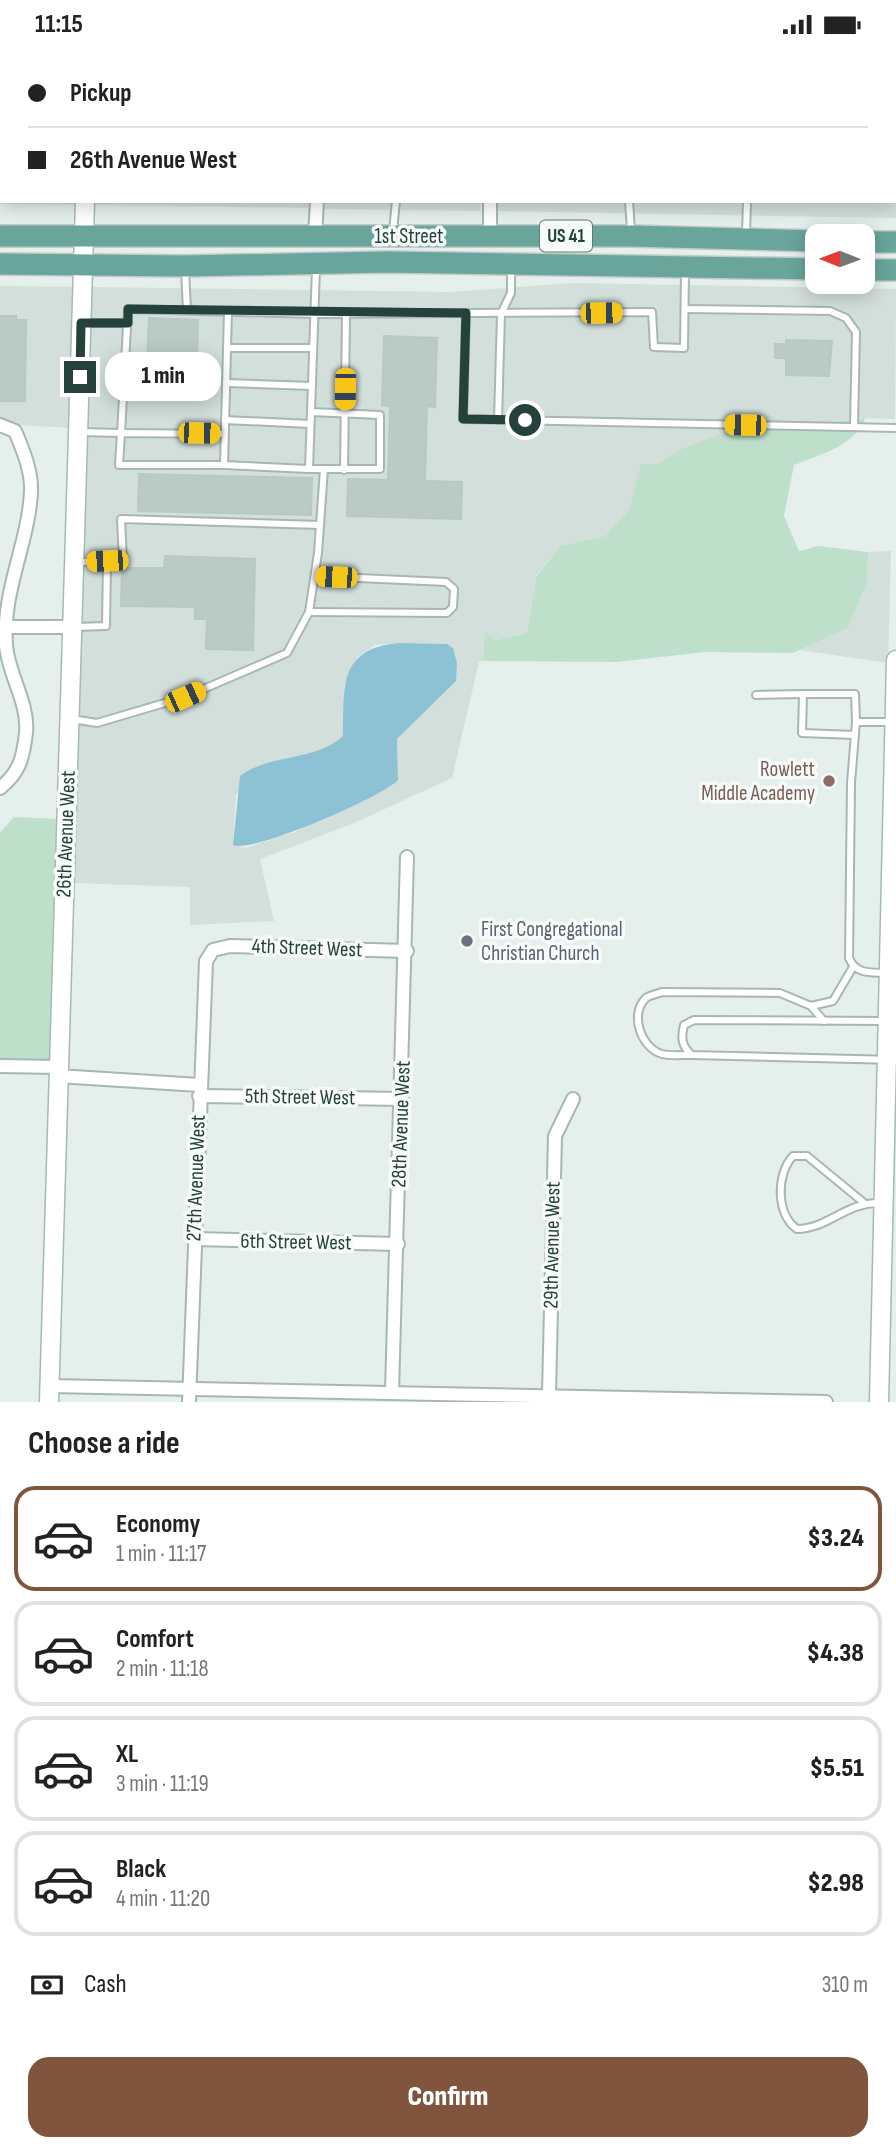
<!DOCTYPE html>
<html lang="en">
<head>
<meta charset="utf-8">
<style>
  :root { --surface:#fff; --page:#f6f6f6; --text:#222; --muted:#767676; --line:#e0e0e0; --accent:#80543d }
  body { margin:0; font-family:"Sofia Sans Condensed",sans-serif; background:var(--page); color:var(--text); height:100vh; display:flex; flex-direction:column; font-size:26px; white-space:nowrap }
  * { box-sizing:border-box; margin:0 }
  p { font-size:23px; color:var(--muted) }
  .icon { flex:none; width:38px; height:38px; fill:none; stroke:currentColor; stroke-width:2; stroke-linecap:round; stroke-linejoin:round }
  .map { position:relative; height:1353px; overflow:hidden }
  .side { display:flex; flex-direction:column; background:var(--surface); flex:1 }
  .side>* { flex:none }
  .banner { position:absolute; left:0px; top:0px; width:896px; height:154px; box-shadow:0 4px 18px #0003; display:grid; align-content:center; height:154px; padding:0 28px; background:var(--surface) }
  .needle { width:46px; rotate:271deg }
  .tools { position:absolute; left:805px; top:175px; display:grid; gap:14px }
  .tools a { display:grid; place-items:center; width:70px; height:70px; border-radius:14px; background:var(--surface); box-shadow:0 4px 18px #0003; font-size:35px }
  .end { position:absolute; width:32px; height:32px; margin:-16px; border:9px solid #24413c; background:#fff; box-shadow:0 0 0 4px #fff }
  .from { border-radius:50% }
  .bubble { position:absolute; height:49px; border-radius:21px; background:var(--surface); box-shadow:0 4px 18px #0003; font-size:23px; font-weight:800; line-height:49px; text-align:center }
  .car { position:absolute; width:21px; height:42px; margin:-21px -10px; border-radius:9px; box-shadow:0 0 5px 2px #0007; background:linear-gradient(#f5c518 24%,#345 0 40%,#f5c518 0 76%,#345 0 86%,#f5c518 0) }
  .banner b { display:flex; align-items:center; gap:24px; height:66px; font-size:26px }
  .banner b+b { border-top:2px solid var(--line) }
  .banner i { width:18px; height:18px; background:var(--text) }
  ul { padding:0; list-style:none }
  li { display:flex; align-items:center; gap:21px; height:105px; margin:0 14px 10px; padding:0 14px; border:4px solid var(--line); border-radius:21px }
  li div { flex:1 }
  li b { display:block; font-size:26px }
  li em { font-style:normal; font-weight:800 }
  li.current { border-color:var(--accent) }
  li>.icon { width:63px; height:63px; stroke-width:1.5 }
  h2 { padding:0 28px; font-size:32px; line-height:84px }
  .pay { display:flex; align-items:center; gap:18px; height:77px; padding:0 28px; font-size:26px }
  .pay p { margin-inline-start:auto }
  .button { display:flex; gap:14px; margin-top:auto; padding:14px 28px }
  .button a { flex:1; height:80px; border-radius:21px; background:var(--accent); color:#fff; font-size:28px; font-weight:800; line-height:80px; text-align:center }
  .status { display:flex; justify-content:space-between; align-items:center; height:49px; padding:0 35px; background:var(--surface); direction:ltr }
  .status svg { height:19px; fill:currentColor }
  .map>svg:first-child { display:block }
  .built { fill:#d3dfda; fill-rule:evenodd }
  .green { fill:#bee0ca }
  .water { fill:#8dc2d4 }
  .building { fill:#bacac5; stroke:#b7c9c3; stroke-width:2 }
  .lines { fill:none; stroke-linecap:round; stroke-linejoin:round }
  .lane-casing { stroke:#a7b7b3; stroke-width:10 }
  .street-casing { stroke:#a7b7b3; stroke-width:16 }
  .secondary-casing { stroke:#a3bbb4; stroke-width:21 }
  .primary-casing { stroke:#c2cac8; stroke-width:24 }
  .lane { stroke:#fff; stroke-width:6 }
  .street { stroke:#fff; stroke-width:12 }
  .secondary { stroke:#fff; stroke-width:18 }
  .primary { stroke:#69a59b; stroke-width:21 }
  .route { stroke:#24413c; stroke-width:9 }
  .education-dot { fill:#8d6e63; stroke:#f6fbf9; stroke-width:2.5 }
  .worship-dot { fill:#6b7280; stroke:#f6fbf9; stroke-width:2.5 }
  .labels { text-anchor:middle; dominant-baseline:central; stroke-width:7; stroke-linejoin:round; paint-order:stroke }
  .shield { fill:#f6fbf9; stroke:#637975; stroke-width:2 }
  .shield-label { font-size:19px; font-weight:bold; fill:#24413c }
  .street-label { font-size:21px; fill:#24413c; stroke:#f6fbf9 }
  .education-label { font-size:21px; fill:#785e54; stroke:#f6fbf9; text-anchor:end }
  .worship-label { font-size:21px; fill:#5b616d; stroke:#f6fbf9; text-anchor:start }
</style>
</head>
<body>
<div class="status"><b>11:15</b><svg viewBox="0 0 49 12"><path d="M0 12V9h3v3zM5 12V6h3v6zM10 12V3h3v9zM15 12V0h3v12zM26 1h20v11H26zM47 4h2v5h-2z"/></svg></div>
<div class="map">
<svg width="896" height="1353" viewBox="0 0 896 1353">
  <rect width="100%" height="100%" fill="#e5efeb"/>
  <g class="built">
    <polygon points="0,0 81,0 2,2 2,152 80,152 80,156 0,155"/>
    <polygon points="763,0 896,1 896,169 496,162 496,152 894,152 894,2 718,2"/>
    <polygon points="95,152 309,152 308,159 95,156"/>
    <polygon points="324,152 481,152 480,162 324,160"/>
    <path d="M574 234 896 240 895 370 865 369 791 379 679 401 657 415 641 416 629 461 605 487 560 497 536 527 527 584 496 591 485 584 483 612 479 613 452 729 354 774 260 810 274 872 190 876V838L72 834 92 238 450 243ZM398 594 447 595 453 599 456 632 397 690 398 731 295 783 245 799 233 796 236 745 330 699 343 687 344 637 357 608 375 596Z"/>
    <polygon points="0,237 76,238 71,379 19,376 0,369"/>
    <polygon points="891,502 888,614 800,601 848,579 867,533 868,503"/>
  </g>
  <g class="green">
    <path d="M769 366 791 379 865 369C859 394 816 408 794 416L784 467 799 502 818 497 868 503 867 533 848 579 793 604 705 603 616 613 483 612 485 583 496 591 527 584 536 528 560 497 605 487 629 461 641 415H657L679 401Z"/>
    <polygon points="14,768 59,770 51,1011 0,1010 0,784"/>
  </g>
  <path class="water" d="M398 594 447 595 453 599 457 614 456 632 397 690 398 731C382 748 252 805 233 796L240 727C271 704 314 713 343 687 344 638 338 600 398 594Z"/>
  <g class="building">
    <polygon points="0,267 16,267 16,271 26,271 25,352 0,352"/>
    <polygon points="149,269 198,271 196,348 167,347 168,311 147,311"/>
    <polygon points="384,287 437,289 435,358 427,357 425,432 462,433 461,470 347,467 348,430 388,431 390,357 382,356"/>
    <polygon points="786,291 832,292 829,327 786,326 786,309 775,309 775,295 786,295"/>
    <polygon points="139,425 312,429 311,466 138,462"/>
    <polygon points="165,507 255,510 253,601 206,600 207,570 195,570 195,558 121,557 122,519 164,519"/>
  </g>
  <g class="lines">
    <defs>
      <g id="lane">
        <polyline points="125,0 126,2"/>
        <polyline points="43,2 43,0"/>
        <polyline points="894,104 896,104"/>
        <polyline points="0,143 2,143"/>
        <polyline points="629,152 631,182"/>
        <polyline points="393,182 396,152"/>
        <polyline points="746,185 747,152"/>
        <polyline points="185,221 187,261"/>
        <polyline points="685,260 830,262 846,269 856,283 854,378"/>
        <polyline points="228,262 224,416 309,420"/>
        <polyline points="466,264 463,370 896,379"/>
        <polyline points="83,274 128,274"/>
        <polyline points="227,299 313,299"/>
        <polyline points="226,334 312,337"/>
        <polyline points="311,363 380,366 380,420 309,420 316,219"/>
        <polyline points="225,371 310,375"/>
        <polyline points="498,371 501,265 511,244 511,217"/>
        <polyline points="80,383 121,384 128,260 315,265 652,263 654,298 684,299 685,222"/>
        <polyline points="224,416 119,416 121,384 224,385"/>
        <polyline points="344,421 346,265"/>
        <polyline points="75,513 123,512 121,470 320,476"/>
        <polyline points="309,563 447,564 453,558 454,540 446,533 315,527"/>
        <polyline points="75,578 106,577 107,512"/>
        <polyline points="756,646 803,645"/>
        <polyline points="72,670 97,674 185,648 287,604 309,563 318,504 324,420"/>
        <polyline points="855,686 802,684 803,645 855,645 856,673"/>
        <path d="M887 924C871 923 856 926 849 909L851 734 856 673H892"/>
        <polyline points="811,957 833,952 853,918"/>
        <path d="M887 972 694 971 684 976C681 988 681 997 692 1006L896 1011"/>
        <path d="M690 1006C681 1006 670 1007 662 1005 641 999 629 965 646 949 650 946 657 945 662 943L780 944 811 957 824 972"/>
        <path d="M863 1153 807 1107H793C776 1125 776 1166 797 1180 828 1180 847 1152 881 1154"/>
      </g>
      <g id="street">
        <polyline points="322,2 322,0"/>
        <polyline points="497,2 497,0"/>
        <polyline points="315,187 317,152"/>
        <polyline points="490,187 490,152"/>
        <path d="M0 376 15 382C23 401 32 422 31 443 28 496 2 542 6 596 8 625 29 654 26 684 23 709 20 723 0 739"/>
        <polyline points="0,578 73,578"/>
        <polyline points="0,1017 58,1018"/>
        <polyline points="58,1027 199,1036"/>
        <polyline points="199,1047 402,1050"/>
        <polyline points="194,1190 398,1195"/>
        <polyline points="50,1337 826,1353"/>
        <polyline points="392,1343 407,808"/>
        <polyline points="549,1345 555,1087 573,1050"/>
        <polyline points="189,1353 206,912 213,901 230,897 407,902"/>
      </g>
      <g id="secondary">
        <polyline points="89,2 89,0"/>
        <polyline points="49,1353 85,152"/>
        <polyline points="879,1353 896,611"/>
      </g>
      <g id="primary">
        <polyline points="0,187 631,187 817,192"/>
        <polyline points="863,193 896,193"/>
        <polyline points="0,215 185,217 387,213 817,220"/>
        <polyline points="863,221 896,221"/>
      </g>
    </defs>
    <use href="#lane" class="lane-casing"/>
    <use href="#street" class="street-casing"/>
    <use href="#secondary" class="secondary-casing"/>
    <use href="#primary" class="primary-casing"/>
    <use href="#lane" class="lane"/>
    <use href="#street" class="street"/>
    <use href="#secondary" class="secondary"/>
    <use href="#primary" class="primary"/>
  </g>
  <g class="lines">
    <polyline class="route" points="80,328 81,274 128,274 128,260 466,264 463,370 525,371"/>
  </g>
  <circle class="education-dot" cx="829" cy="732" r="7"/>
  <circle class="worship-dot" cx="467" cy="892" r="7"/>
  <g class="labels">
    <rect class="shield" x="540" y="171.5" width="52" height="31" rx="5"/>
    <g class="shield-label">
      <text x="566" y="187">US 41</text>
    </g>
    <g class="street-label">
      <text x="409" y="187">1st Street</text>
      <text transform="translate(66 785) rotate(-88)">26th Avenue West</text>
      <text transform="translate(307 899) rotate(2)">4th Street West</text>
      <text transform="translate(300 1048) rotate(1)">5th Street West</text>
      <text transform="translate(401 1075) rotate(-88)">28th Avenue West</text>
      <text transform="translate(196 1129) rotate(-88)">27th Avenue West</text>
      <text transform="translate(296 1193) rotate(1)">6th Street West</text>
      <text transform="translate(552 1196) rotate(-89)">29th Avenue West</text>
    </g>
    <g class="education-label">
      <text x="815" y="720">Rowlett<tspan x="815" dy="24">Middle Academy</tspan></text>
    </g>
    <g class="worship-label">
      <text x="481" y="880">First Congregational<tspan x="481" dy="24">Christian Church</tspan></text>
    </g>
  </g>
</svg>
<div class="tools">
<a><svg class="needle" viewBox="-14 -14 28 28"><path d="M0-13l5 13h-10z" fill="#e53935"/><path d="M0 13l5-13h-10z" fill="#767676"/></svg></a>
</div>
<i class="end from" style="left:525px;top:371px"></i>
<i class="end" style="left:80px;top:328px"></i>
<div class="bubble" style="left:105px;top:303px;width:116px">1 min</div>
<i class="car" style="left:601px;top:264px;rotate:89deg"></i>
<i class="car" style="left:345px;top:340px;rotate:181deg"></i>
<i class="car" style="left:745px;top:376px;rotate:271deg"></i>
<i class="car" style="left:199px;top:384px;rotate:91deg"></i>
<i class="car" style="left:107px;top:512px;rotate:268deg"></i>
<i class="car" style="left:336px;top:528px;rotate:272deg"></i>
<i class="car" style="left:185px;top:648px;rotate:66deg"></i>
<div class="banner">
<b><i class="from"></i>Pickup</b>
<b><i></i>26th Avenue West</b>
</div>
</div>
<section class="side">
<h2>Choose a ride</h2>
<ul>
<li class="current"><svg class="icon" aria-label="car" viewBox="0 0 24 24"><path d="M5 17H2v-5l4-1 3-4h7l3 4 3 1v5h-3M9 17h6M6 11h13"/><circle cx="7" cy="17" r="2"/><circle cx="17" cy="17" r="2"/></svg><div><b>Economy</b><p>1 min · 11:17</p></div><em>$3.24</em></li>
<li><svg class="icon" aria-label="car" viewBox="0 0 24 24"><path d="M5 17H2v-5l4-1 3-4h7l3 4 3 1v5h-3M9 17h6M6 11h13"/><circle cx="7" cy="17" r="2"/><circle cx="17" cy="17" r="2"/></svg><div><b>Comfort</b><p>2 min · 11:18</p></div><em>$4.38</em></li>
<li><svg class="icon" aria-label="car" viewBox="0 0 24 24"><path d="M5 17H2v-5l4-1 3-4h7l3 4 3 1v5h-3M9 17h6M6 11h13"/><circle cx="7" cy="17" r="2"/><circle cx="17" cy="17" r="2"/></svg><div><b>XL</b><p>3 min · 11:19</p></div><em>$5.51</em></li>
<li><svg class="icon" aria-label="car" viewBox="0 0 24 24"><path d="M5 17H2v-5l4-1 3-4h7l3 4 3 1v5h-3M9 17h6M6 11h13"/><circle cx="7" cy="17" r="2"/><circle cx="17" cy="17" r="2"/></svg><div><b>Black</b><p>4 min · 11:20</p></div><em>$2.98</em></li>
</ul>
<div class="pay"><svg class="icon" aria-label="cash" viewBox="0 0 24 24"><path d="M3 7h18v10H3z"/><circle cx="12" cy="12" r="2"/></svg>Cash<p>310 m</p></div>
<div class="button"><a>Confirm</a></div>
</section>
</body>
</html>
